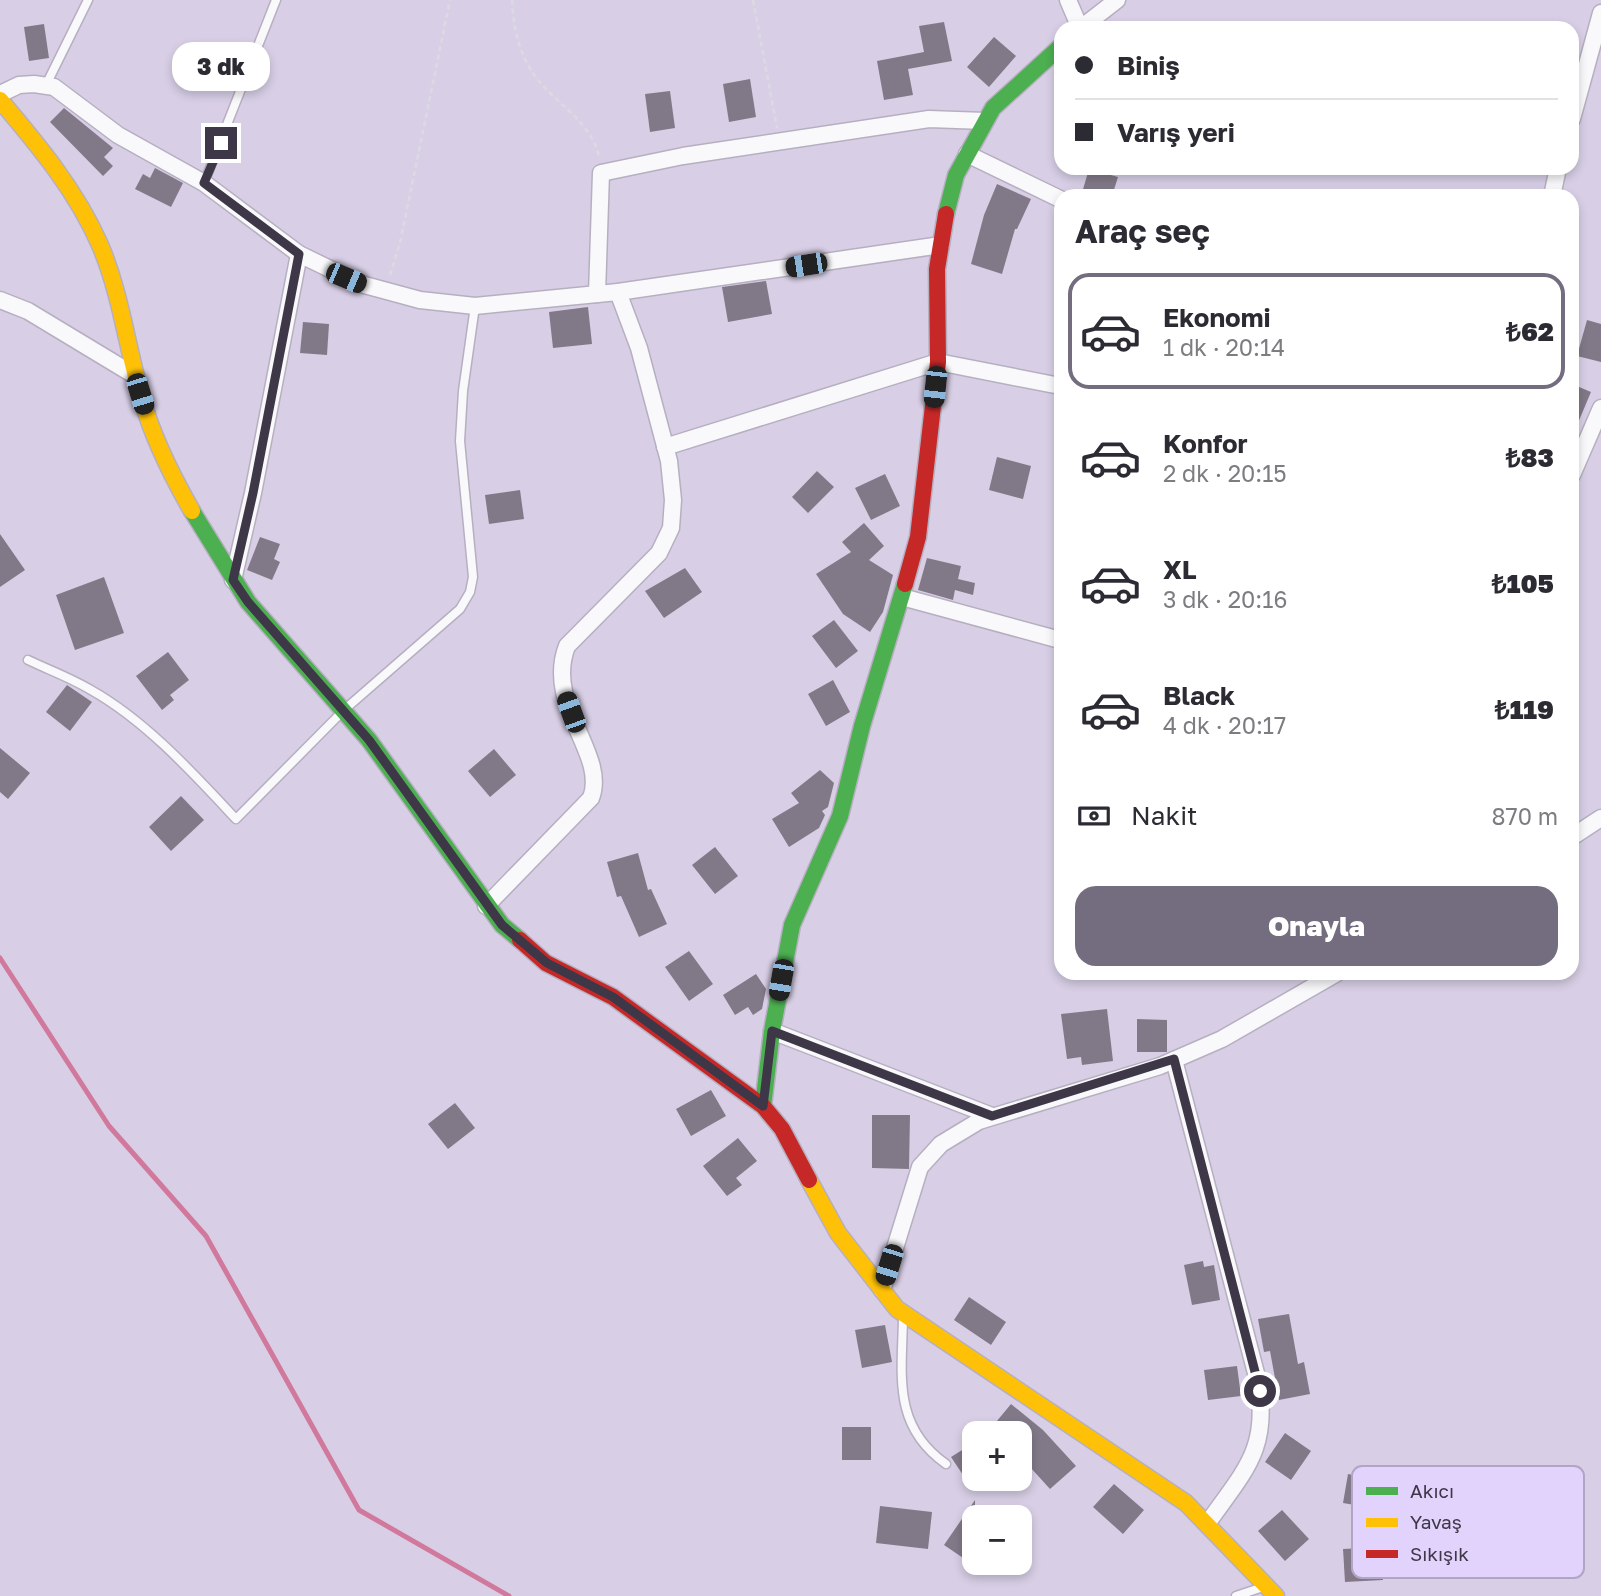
<!DOCTYPE html>
<html lang="tr">
<head>
<meta charset="utf-8">
<style>
  :root { --surface:#fff; --page:#f2f2f3; --text:#2b2b33; --muted:#7c7c81; --line:#e1e1e2; --accent:#746c7f }
  body { margin:0; font-family:"Golos Text",sans-serif; background:var(--page); color:var(--text); height:100vh; display:flex; flex-direction:column; font-size:26px; white-space:nowrap }
  * { box-sizing:border-box; margin:0 }
  p { font-size:23px; color:var(--muted) }
  .icon { flex:none; width:38px; height:38px; fill:none; stroke:currentColor; stroke-width:2; stroke-linecap:round; stroke-linejoin:round }
  .map { position:relative; flex:1; overflow:hidden }
  .details { position:absolute; left:1054px; top:189px; width:525px; height:791px; display:flex; flex-direction:column; background:var(--surface); border-radius:21px; box-shadow:0 4px 10px #0003 }
  .details>* { flex:none }
  .guide { position:absolute; left:1054px; top:21px; width:525px; height:154px; border-radius:21px; box-shadow:0 4px 10px #0003; display:grid; align-content:center; height:154px; padding:0 21px; background:var(--surface) }
  .controls { position:absolute; left:962px; top:1421px; display:grid; gap:14px }
  .controls a { display:grid; place-items:center; width:70px; height:70px; border-radius:14px; background:var(--surface); box-shadow:0 4px 10px #0003; font-size:35px }
  .end { position:absolute; width:32px; height:32px; margin:-16px; border:9px solid #3e3748; background:#fff; box-shadow:0 0 0 4px #fff }
  .from { border-radius:50% }
  .bubble { position:absolute; height:49px; border-radius:21px; background:var(--surface); box-shadow:0 4px 10px #0003; font-size:23px; font-weight:800; line-height:49px; text-align:center }
  .car { position:absolute; width:21px; height:42px; margin:-21px -10px; border-radius:9px; box-shadow:0 0 5px 2px #0007; background:linear-gradient(#222 24%,#8ab4d8 0 40%,#222 0 76%,#8ab4d8 0 86%,#222 0) }
  .guide b { display:flex; align-items:center; gap:24px; height:66px; font-size:26px }
  .guide b+b { border-top:2px solid var(--line) }
  .guide i { width:18px; height:18px; background:var(--text) }
  ul { padding:0; list-style:none }
  li { display:flex; align-items:center; gap:21px; height:116px; margin:0 14px 10px; padding:0 7px; border:4px solid transparent; border-radius:21px }
  li div { flex:1 }
  li b { display:block; font-size:26px }
  li em { font-style:normal; font-weight:800 }
  li.active { border-color:var(--accent) }
  li>.icon { width:63px; height:63px; stroke-width:1.5 }
  h2 { padding:0 21px; font-size:32px; line-height:84px }
  .pay { display:flex; align-items:center; gap:18px; height:77px; padding:0 21px; font-size:26px }
  .pay p { margin-inline-start:auto }
  .button { display:flex; gap:14px; margin-top:auto; padding:14px 21px }
  .button a { flex:1; height:80px; border-radius:21px; background:var(--accent); color:#fff; font-size:28px; font-weight:800; line-height:80px; text-align:center }
  .map>svg:first-child { display:block }
  .lines { fill:none; stroke-linecap:round; stroke-linejoin:round }
  .stream { stroke:#d1799c; stroke-width:5 }
  .building { fill:#827988 }
  .lane-casing { stroke:#b6afc0; stroke-width:11 }
  .street-casing { stroke:#b6afc0; stroke-width:19 }
  .fast-casing { stroke:#b6afc0; stroke-width:19 }
  .slow-casing { stroke:#b6afc0; stroke-width:19 }
  .jam-casing { stroke:#b6afc0; stroke-width:19 }
  .path { stroke:#dcdae1; stroke-width:2.5; stroke-dasharray:5 3.5; stroke-linecap:butt }
  .lane { stroke:#f9f8fb; stroke-width:8 }
  .street { stroke:#f9f8fb; stroke-width:16 }
  .fast { stroke:#4caf50; stroke-width:16 }
  .slow { stroke:#ffc107; stroke-width:16 }
  .jam { stroke:#c62828; stroke-width:16 }
  .route { stroke:#3e3748; stroke-width:9 }
  .key { fill:#e2d3fd; stroke:#b1a4c7; stroke-width:2 }
  .key-label { font-size:19px; fill:#3e3748 }
</style>
</head>
<body>
<div class="map">
<svg width="1601" height="1596" viewBox="0 0 1601 1596">
  <rect width="100%" height="100%" fill="#d8cfe6"/>
  <g class="lines">
    <polyline class="stream" points="0,958 109,1126 206,1236 359,1510 509,1596"/>
  </g>
  <g class="building">
    <polygon points="944,22 952,61 908,69 913,95 884,100 877,61 924,52 919,26"/>
    <polygon points="44,24 49,58 29,61 24,27"/>
    <polygon points="994,37 1016,56 989,87 967,67"/>
    <polygon points="750,79 756,117 729,122 723,84"/>
    <polygon points="670,91 675,128 650,132 645,94"/>
    <polygon points="64,108 113,148 104,157 113,166 103,176 50,122"/>
    <polygon points="155,168 183,183 171,207 135,189 143,174 150,178"/>
    <polygon points="1089,169 1118,177 1112,196 1081,196"/>
    <polygon points="997,184 1031,199 1017,229 1015,229 1002,274 971,264 984,215"/>
    <polygon points="766,281 772,314 728,322 722,287"/>
    <polygon points="588,307 592,344 553,348 549,312"/>
    <polygon points="1587,320 1601,324 1601,362 1577,356"/>
    <polygon points="303,322 329,324 327,355 300,353"/>
    <polygon points="1572,384 1591,392 1572,437"/>
    <polygon points="997,457 1031,466 1023,499 989,490"/>
    <polygon points="817,471 834,487 808,513 792,497"/>
    <polygon points="885,474 900,506 871,520 855,488"/>
    <polygon points="520,490 524,519 489,524 485,495"/>
    <polygon points="864,523 884,546 869,560 893,575 883,612 870,632 843,614 816,574 851,552 842,542"/>
    <polygon points="0,534 25,570 0,587"/>
    <polygon points="260,537 280,544 274,559 280,562 272,580 247,570"/>
    <polygon points="927,558 961,566 958,579 975,583 973,595 955,590 953,600 918,590"/>
    <polygon points="685,568 702,592 664,618 645,591"/>
    <polygon points="104,577 124,633 75,650 56,595"/>
    <polygon points="834,620 858,651 836,668 812,636"/>
    <polygon points="168,652 189,680 170,695 174,700 162,710 136,676"/>
    <polygon points="833,680 850,712 826,726 808,694"/>
    <polygon points="67,685 92,702 70,731 46,712"/>
    <polygon points="0,748 30,773 8,799 0,792"/>
    <polygon points="494,749 516,775 490,797 468,771"/>
    <polygon points="820,770 834,783 828,807 822,811 825,815 819,828 789,847 772,819 799,803 791,793"/>
    <polygon points="181,796 204,820 171,851 149,827"/>
    <polygon points="715,847 738,876 715,894 692,865"/>
    <polygon points="638,853 648,890 651,889 667,924 639,937 621,896 617,897 607,862"/>
    <polygon points="689,951 713,984 689,1001 665,967"/>
    <polygon points="756,974 766,989 762,1009 753,1015 748,1007 735,1015 723,995"/>
    <polygon points="1107,1009 1113,1061 1082,1065 1081,1057 1067,1059 1061,1014"/>
    <polygon points="1137,1019 1167,1020 1167,1052 1137,1052"/>
    <polygon points="711,1090 726,1116 691,1136 676,1109"/>
    <polygon points="455,1103 475,1128 448,1149 428,1124"/>
    <polygon points="872,1115 910,1115 909,1169 872,1168"/>
    <polygon points="738,1138 757,1161 736,1178 742,1185 727,1196 703,1166"/>
    <polygon points="1203,1261 1204,1267 1214,1265 1220,1300 1192,1305 1184,1265"/>
    <polygon points="969,1297 1006,1322 991,1345 954,1320"/>
    <polygon points="1289,1314 1298,1364 1304,1362 1310,1394 1279,1400 1270,1351 1264,1352 1258,1319"/>
    <polygon points="885,1325 892,1362 862,1368 855,1330"/>
    <polygon points="1237,1366 1241,1396 1208,1400 1204,1370"/>
    <polygon points="1011,1404 1043,1430 1076,1466 1050,1489 1020,1456 1020,1433 987,1433"/>
    <rect x="842" y="1427" width="29" height="33"/>
    <polygon points="1285,1433 1311,1451 1291,1480 1265,1462"/>
    <polygon points="975,1442 975,1476 967,1481 951,1457"/>
    <polygon points="1348,1474 1384,1481 1378,1509 1343,1503"/>
    <polygon points="1114,1484 1144,1510 1123,1534 1093,1507"/>
    <polygon points="975,1500 975,1566 944,1545"/>
    <polygon points="880,1506 932,1512 928,1549 876,1543"/>
    <polygon points="1282,1510 1309,1539 1285,1561 1258,1531"/>
    <polygon points="1381,1547 1383,1580 1345,1582 1343,1549"/>
  </g>
  <g class="lines">
    <defs>
      <g id="lane">
        <polyline points="46,85 88,0"/>
        <polyline points="204,183 276,0"/>
        <path d="M28 660C49 670 71 678 91 690 146 721 193 773 236 819L344 710 460 609 470 592 473 577 460 441 463 391 475 306"/>
        <path d="M903 1318C902 1375 892 1426 946 1464"/>
        <polyline points="1236,1596 1263,1587"/>
      </g>
      <g id="street">
        <polyline points="1068,0 1080,28"/>
        <polyline points="1081,28 1117,0"/>
        <polyline points="0,94 19,85 34,84 54,87 118,135 204,183 299,254 361,284 420,300 475,306 618,292 941,245"/>
        <polyline points="1572,119 1601,13"/>
        <polyline points="967,154 1060,199"/>
        <polyline points="1552,196 1558,168"/>
        <polyline points="597,294 601,173 683,156 929,119 985,121"/>
        <polyline points="0,300 28,311 134,375"/>
        <polyline points="665,447 938,362 1060,386"/>
        <polyline points="1572,475 1601,408"/>
        <polyline points="233,580 253,493 299,254"/>
        <polyline points="902,597 1060,640"/>
        <polyline points="1572,837 1601,818"/>
        <path d="M486 906 591 798C608 754 544 705 567 646L659 553 671 528 673 500 669 461 639 348 618 292"/>
        <polyline points="772,1031 992,1116"/>
        <path d="M1174 1060 1257 1377C1271 1448 1245 1470 1207 1524"/>
        <polyline points="882,1290 920,1167 941,1144 979,1121 1160,1066 1222,1039 1337,973"/>
      </g>
      <g id="fast">
        <polyline points="946,214 956,175 993,108 1060,47"/>
        <polyline points="192,511 248,602 369,740 502,925 520,940"/>
        <polyline points="763,1106 772,1031 792,925 840,816 862,726 905,584"/>
      </g>
      <g id="slow">
        <path d="M0 100C38 145 76 190 100 245 121 294 127 348 142 399 153 439 172 476 192 511"/>
        <polyline points="809,1180 838,1233 897,1309 1186,1503 1276,1596"/>
      </g>
      <g id="jam">
        <polyline points="905,584 918,537 938,362 937,269 946,214"/>
        <polyline points="520,940 546,963 613,997 763,1106 782,1129 809,1180"/>
      </g>
    </defs>
    <use href="#lane" class="lane-casing"/>
    <use href="#street" class="street-casing"/>
    <use href="#fast" class="fast-casing"/>
    <use href="#slow" class="slow-casing"/>
    <use href="#jam" class="jam-casing"/>
    <g class="path">
      <path d="M512 0C513 28 520 59 539 81 560 106 591 123 599 156"/>
      <polyline points="753,0 777,128"/>
      <polyline points="390,275 400,243 450,0"/>
    </g>
    <use href="#lane" class="lane"/>
    <use href="#street" class="street"/>
    <use href="#fast" class="fast"/>
    <use href="#slow" class="slow"/>
    <use href="#jam" class="jam"/>
  </g>
  <g class="lines">
    <polyline class="route" points="221,143 204,183 299,254 253,493 233,580 248,602 369,740 502,925 547,963 613,997 763,1106 772,1031 992,1116 1174,1059 1260,1391"/>
  </g>
  <rect x="1352" y="1466" width="232" height="112" rx="10" class="key"/>
  <rect x="1366" y="1487" width="32" height="8" fill="#4caf50"/>
  <rect x="1366" y="1518" width="32" height="9" fill="#ffc107"/>
  <rect x="1366" y="1550" width="32" height="8" fill="#c62828"/>
  <g class="key-label">
    <text x="1410" y="1498">Akıcı</text>
    <text x="1410" y="1529">Yavaş</text>
    <text x="1410" y="1561">Sıkışık</text>
  </g>
</svg>
<div class="controls">
<a>+</a>
<a>−</a>
</div>
<i class="end from" style="left:1260px;top:1391px"></i>
<i class="end" style="left:221px;top:143px"></i>
<div class="bubble" style="left:172px;top:42px;width:98px">3 dk</div>
<i class="car" style="left:806px;top:265px;rotate:261deg"></i>
<i class="car" style="left:346px;top:278px;rotate:113deg"></i>
<i class="car" style="left:935px;top:387px;rotate:186deg"></i>
<i class="car" style="left:140px;top:394px;rotate:163deg"></i>
<i class="car" style="left:571px;top:712px;rotate:340deg"></i>
<i class="car" style="left:781px;top:980px;rotate:190deg"></i>
<i class="car" style="left:889px;top:1265px;rotate:197deg"></i>
<div class="guide">
<b><i class="from"></i>Biniş</b>
<b><i></i>Varış yeri</b>
</div>
<section class="details">
<h2>Araç seç</h2>
<ul>
<li class="active"><svg class="icon" aria-label="car" viewBox="0 0 24 24"><path d="M5 17H2v-5l4-1 3-4h7l3 4 3 1v5h-3M9 17h6M6 11h13"/><circle cx="7" cy="17" r="2"/><circle cx="17" cy="17" r="2"/></svg><div><b>Ekonomi</b><p>1 dk · 20:14</p></div><em>₺62</em></li>
<li><svg class="icon" aria-label="car" viewBox="0 0 24 24"><path d="M5 17H2v-5l4-1 3-4h7l3 4 3 1v5h-3M9 17h6M6 11h13"/><circle cx="7" cy="17" r="2"/><circle cx="17" cy="17" r="2"/></svg><div><b>Konfor</b><p>2 dk · 20:15</p></div><em>₺83</em></li>
<li><svg class="icon" aria-label="car" viewBox="0 0 24 24"><path d="M5 17H2v-5l4-1 3-4h7l3 4 3 1v5h-3M9 17h6M6 11h13"/><circle cx="7" cy="17" r="2"/><circle cx="17" cy="17" r="2"/></svg><div><b>XL</b><p>3 dk · 20:16</p></div><em>₺105</em></li>
<li><svg class="icon" aria-label="car" viewBox="0 0 24 24"><path d="M5 17H2v-5l4-1 3-4h7l3 4 3 1v5h-3M9 17h6M6 11h13"/><circle cx="7" cy="17" r="2"/><circle cx="17" cy="17" r="2"/></svg><div><b>Black</b><p>4 dk · 20:17</p></div><em>₺119</em></li>
</ul>
<div class="pay"><svg class="icon" aria-label="cash" viewBox="0 0 24 24"><path d="M3 7h18v10H3z"/><circle cx="12" cy="12" r="2"/></svg>Nakit<p>870 m</p></div>
<div class="button"><a>Onayla</a></div>
</section>
</div>
</body>
</html>
